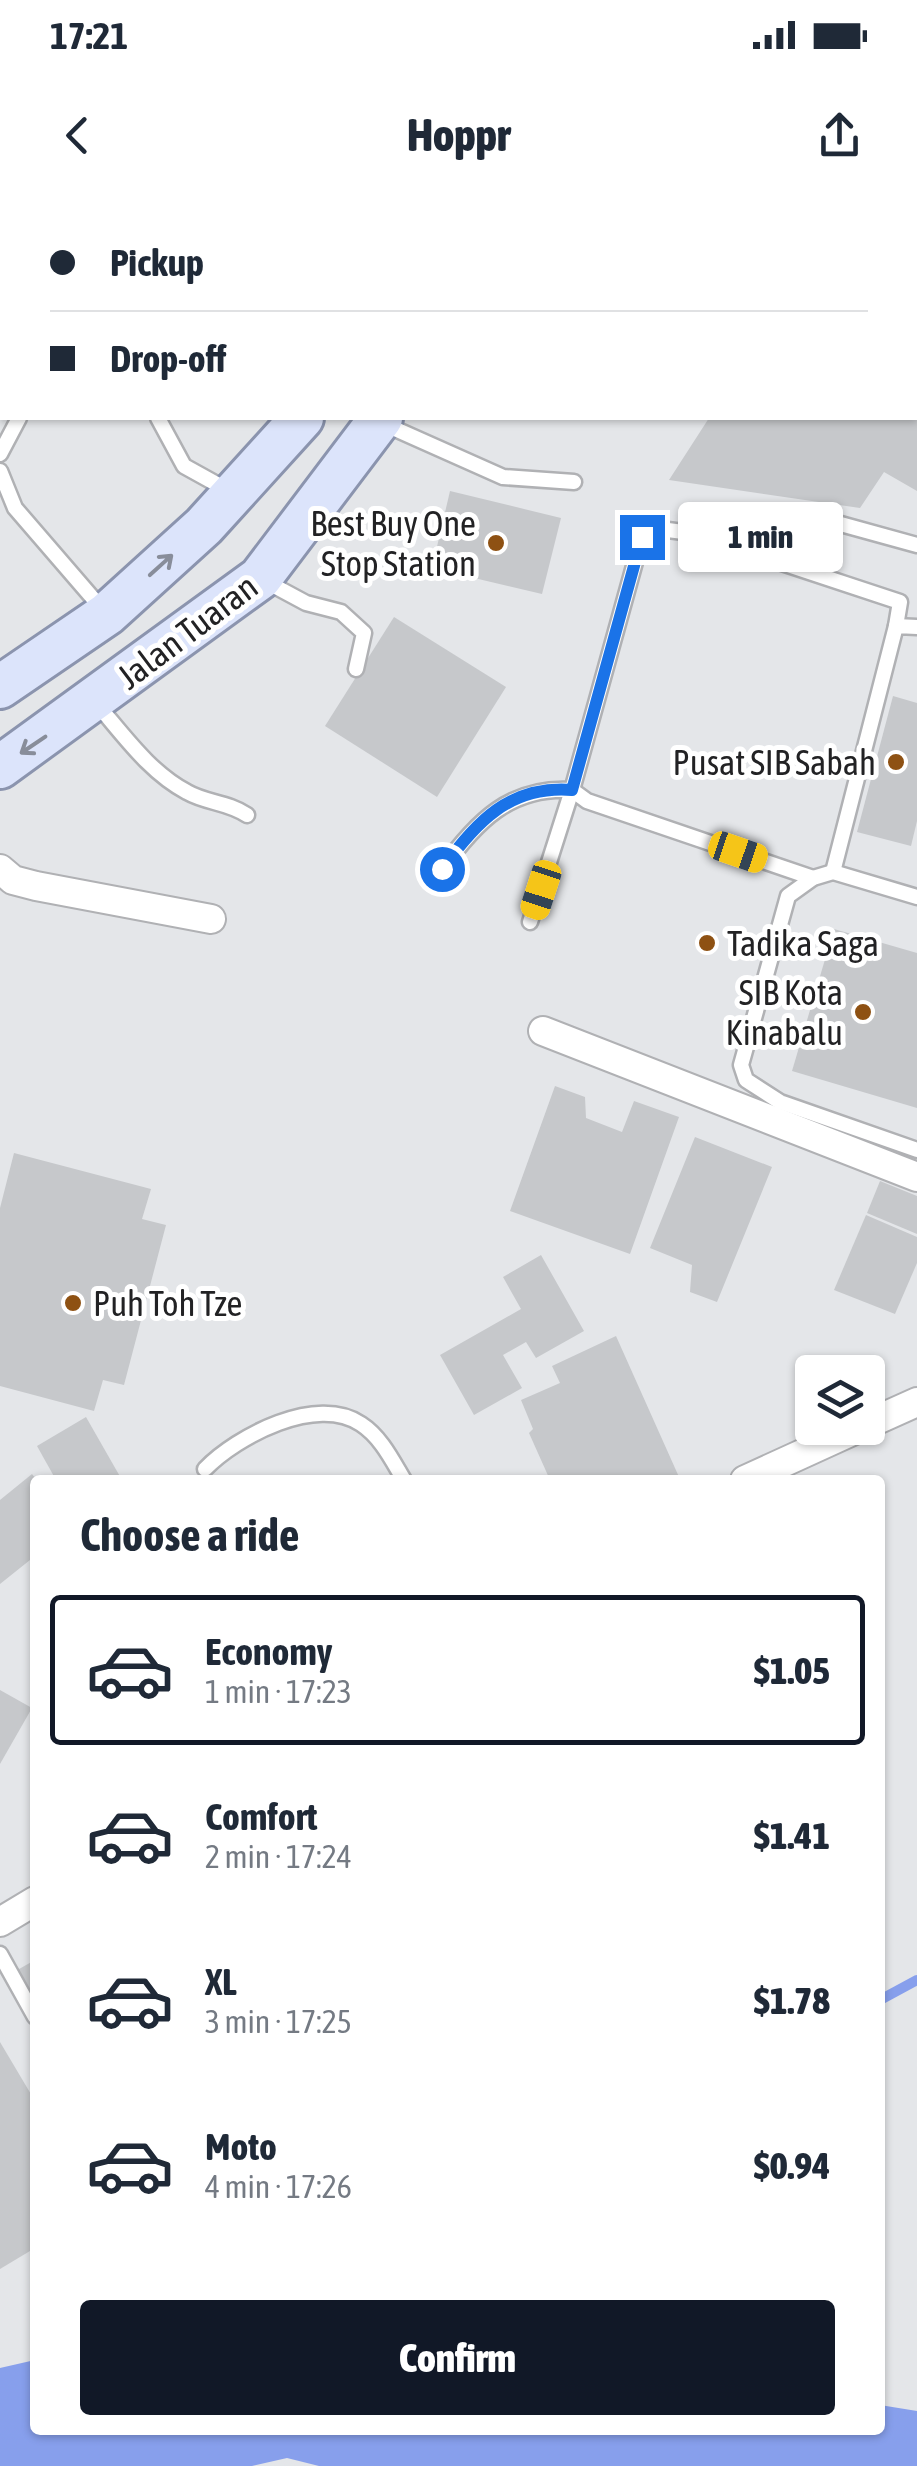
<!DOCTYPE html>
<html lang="en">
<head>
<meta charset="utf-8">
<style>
  :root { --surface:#fff; --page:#f6f6f7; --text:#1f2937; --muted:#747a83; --line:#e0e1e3; --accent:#111827 }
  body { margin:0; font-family:"Asap Condensed",sans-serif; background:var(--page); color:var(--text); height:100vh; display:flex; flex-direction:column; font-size:38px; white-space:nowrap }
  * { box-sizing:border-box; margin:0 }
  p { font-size:32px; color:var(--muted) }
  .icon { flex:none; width:55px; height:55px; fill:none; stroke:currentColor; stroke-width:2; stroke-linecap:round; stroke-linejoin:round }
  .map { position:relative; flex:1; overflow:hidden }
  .details { position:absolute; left:30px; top:1275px; width:855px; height:960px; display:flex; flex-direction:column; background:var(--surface); border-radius:10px; box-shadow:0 2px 8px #0004 }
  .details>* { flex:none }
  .top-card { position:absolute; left:0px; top:0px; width:918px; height:220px; box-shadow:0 2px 8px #0004; display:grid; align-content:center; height:220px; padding:0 50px; background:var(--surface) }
  .tools { position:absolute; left:795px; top:1155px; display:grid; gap:20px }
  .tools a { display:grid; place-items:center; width:90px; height:90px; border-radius:10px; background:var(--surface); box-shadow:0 2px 8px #0004; font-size:50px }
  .end { position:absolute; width:45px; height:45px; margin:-22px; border:12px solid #1a73e8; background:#fff; box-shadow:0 0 0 5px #fff }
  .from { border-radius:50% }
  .bubble { position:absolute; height:70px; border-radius:10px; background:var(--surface); box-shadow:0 2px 8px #0004; font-size:32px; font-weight:800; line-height:70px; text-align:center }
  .car { position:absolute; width:30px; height:60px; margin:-30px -15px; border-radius:12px; box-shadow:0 0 8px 2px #0007; background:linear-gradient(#f5c518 24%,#345 0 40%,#f5c518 0 76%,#345 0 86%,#f5c518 0) }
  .top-card b { display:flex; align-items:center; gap:35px; height:95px; font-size:38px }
  .top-card b+b { border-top:2px solid var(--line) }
  .top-card i { width:25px; height:25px; background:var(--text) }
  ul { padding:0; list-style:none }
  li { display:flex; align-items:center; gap:30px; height:150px; margin:0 20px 15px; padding:0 30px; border:5px solid transparent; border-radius:10px }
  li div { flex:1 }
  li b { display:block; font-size:38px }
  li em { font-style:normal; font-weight:800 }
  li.active { border-color:var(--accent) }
  li>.icon { width:90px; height:90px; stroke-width:1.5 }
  h2 { padding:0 50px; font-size:45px; line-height:120px }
  .cta { display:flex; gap:20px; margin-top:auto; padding:20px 50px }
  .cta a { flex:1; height:115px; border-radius:10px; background:var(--accent); color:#fff; font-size:40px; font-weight:800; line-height:115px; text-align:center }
  .status { display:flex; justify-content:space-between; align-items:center; height:70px; padding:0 50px; background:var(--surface); direction:ltr }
  .status svg { height:28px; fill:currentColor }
  header { display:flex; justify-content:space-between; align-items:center; height:130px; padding:0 50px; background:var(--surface); font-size:45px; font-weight:800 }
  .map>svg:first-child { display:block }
  .water { fill:#879fec }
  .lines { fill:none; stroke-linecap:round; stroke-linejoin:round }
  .stream { stroke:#879fec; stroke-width:10 }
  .building { fill:#c6c8cb }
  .service-casing { stroke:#b0b1b4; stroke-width:19 }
  .minor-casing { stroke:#b0b1b4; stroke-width:32 }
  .primary-casing { stroke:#8b94ae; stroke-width:48 }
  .service { stroke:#fff; stroke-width:14 }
  .minor { stroke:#fff; stroke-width:28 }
  .primary { stroke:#dce4fb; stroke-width:42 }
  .oneway { stroke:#888d9a }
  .route { stroke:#1a73e8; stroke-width:12 }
  .poi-dot { fill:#8e5113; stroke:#fff; stroke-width:4 }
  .labels { text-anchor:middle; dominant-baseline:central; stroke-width:10; stroke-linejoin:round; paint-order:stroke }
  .poi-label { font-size:35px; fill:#222224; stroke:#fff; text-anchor:end }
  .street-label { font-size:35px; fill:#222224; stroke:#fff }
</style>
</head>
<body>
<div class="status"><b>17:21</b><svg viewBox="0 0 49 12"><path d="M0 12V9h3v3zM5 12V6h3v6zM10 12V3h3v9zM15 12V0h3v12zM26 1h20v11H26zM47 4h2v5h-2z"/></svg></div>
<header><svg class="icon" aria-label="back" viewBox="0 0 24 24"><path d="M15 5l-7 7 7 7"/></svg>Hoppr<svg class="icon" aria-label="share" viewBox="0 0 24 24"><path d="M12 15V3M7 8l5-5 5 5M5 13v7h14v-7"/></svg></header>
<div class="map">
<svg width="917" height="2266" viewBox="0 0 917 2266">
  <rect width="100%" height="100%" fill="#e4e6e9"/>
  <polygon class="water" points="35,2160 35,2230 880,2230 880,2205 917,2211 917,2266 319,2266 287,2258 252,2266 0,2266 0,2168"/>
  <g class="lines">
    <polyline class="stream" points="880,1800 917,1780"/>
  </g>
  <g class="building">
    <polygon points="709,218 917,218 917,291 884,272 860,308 669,280"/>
    <polygon points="450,291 561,318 542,394 432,368"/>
    <polygon points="394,417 506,487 437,597 325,526"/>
    <polygon points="893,496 917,503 917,621 911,646 857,632"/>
    <polygon points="834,729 917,753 917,908 792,871"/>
    <polygon points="555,886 585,897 586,918 622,932 634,901 679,917 630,1054 510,1011"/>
    <polygon points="695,937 772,967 717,1102 690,1092 692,1065 650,1048"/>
    <polygon points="14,953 151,989 142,1019 166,1025 124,1185 103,1180 94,1211 0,1186 0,1008"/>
    <polygon points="880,981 917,996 917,1034 867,1013"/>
    <polygon points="866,1015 917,1037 917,1063 895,1114 834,1090"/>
    <polygon points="541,1055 584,1131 536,1158 526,1142 503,1155 522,1188 474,1215 440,1155 521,1109 503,1077"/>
    <polygon points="616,1136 679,1277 550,1280 529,1233 533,1229 521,1200 560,1183 552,1166"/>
    <polygon points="86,1217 122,1280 56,1280 37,1246"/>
    <polygon points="32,1274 35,1278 35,1356 0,1384 0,1300"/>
    <polygon points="0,1490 32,1508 0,1564"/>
    <polygon points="35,1760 35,1814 12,1773"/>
    <polygon points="0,1842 35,1901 35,2048 0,2069"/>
  </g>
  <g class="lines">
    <defs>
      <g id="service">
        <polyline points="23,0 24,2"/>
        <polyline points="594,0 598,2"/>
        <polyline points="158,218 184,266 231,292"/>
        <polyline points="384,224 503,277 574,282"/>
        <polyline points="0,254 19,218"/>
        <polyline points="0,271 15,308 103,410"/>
        <polyline points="837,323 917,345"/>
        <polyline points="265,381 306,403 341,412 364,433 356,469"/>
        <path d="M95 502C123 534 149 572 187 592 206 603 228 602 247 615"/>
        <path d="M442 669C476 622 510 586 572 590L530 722"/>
        <polyline points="833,672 896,426 917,427"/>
        <polyline points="813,678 587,601 572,590 642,337 660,329 691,333 900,402 896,426"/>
        <polyline points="917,697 833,672 813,678 788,696 741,865 746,880 780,902 917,950"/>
        <path d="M205 1269C237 1236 317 1194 361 1224 381 1237 392 1260 404 1280"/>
        <polyline points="0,1754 35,1817"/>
      </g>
      <g id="minor">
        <polyline points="0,669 13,680 36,686 211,719"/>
        <polyline points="543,831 917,977"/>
        <polyline points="868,1224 917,1202"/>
        <polyline points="745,1280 859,1228"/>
        <polyline points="0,1722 35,1701"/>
      </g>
      <g id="primary">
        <polyline points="474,2 476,0"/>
        <polyline points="514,2 516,0"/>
        <polyline points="0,487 107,414 204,326 302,218"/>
        <polyline points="0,567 260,378 381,218"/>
      </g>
    </defs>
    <use href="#service" class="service-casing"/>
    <use href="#minor" class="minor-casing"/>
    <use href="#primary" class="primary-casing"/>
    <use href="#service" class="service"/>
    <use href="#minor" class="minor"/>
    <use href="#primary" class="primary"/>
  </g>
  <defs><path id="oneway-shaft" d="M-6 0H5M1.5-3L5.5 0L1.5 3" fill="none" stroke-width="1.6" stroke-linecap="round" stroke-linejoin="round" transform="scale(2.5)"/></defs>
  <g class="oneway">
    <use href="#oneway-shaft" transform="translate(161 365) rotate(-42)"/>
    <use href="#oneway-shaft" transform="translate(33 545) rotate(146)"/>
  </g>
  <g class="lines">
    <path class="route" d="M442 669C476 622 510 585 572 590L642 337"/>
  </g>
  <g class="poi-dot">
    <circle cx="496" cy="343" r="10"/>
    <circle cx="896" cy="562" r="10"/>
    <circle cx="707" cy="743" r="10"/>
    <circle cx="863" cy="812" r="10"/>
    <circle cx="73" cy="1103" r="10"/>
  </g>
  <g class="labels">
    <g class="poi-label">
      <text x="476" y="323">Best Buy One<tspan x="476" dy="40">Stop Station</tspan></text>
      <text x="876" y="562">Pusat SIB Sabah</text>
      <text x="727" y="743" text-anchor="start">Tadika Saga</text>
      <text x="843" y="792">SIB Kota<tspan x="843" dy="40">Kinabalu</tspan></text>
      <text x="93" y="1103" text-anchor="start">Puh Toh Tze</text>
    </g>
    <g class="street-label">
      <text transform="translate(187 431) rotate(-37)">Jalan Tuaran</text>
    </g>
  </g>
</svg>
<div class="tools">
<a><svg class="icon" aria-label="layers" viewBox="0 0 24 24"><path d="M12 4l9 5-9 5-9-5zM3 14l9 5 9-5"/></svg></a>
</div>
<i class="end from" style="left:442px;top:669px"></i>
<i class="end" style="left:642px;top:337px"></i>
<div class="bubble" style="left:678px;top:302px;width:165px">1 min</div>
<i class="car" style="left:738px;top:652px;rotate:109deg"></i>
<i class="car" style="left:541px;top:690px;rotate:198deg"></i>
<div class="top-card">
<b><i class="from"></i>Pickup</b>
<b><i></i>Drop-off</b>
</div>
<section class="details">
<h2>Choose a ride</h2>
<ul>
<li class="active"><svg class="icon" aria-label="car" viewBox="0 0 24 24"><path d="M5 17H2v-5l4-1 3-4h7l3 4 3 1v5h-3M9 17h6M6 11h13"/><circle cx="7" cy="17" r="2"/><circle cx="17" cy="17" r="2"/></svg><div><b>Economy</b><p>1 min · 17:23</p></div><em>$1.05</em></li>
<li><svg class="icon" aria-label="car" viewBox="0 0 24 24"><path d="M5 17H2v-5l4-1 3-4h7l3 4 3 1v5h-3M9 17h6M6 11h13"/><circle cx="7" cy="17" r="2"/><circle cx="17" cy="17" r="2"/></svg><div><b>Comfort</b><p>2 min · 17:24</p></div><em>$1.41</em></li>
<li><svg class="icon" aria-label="car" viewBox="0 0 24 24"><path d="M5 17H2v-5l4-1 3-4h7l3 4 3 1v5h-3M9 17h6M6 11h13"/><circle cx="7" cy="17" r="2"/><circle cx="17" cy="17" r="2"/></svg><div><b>XL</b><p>3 min · 17:25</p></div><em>$1.78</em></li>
<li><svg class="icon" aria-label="car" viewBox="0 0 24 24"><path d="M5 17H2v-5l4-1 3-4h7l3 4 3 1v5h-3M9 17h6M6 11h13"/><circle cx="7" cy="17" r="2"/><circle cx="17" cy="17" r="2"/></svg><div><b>Moto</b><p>4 min · 17:26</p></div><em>$0.94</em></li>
</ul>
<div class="cta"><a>Confirm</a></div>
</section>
</div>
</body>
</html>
